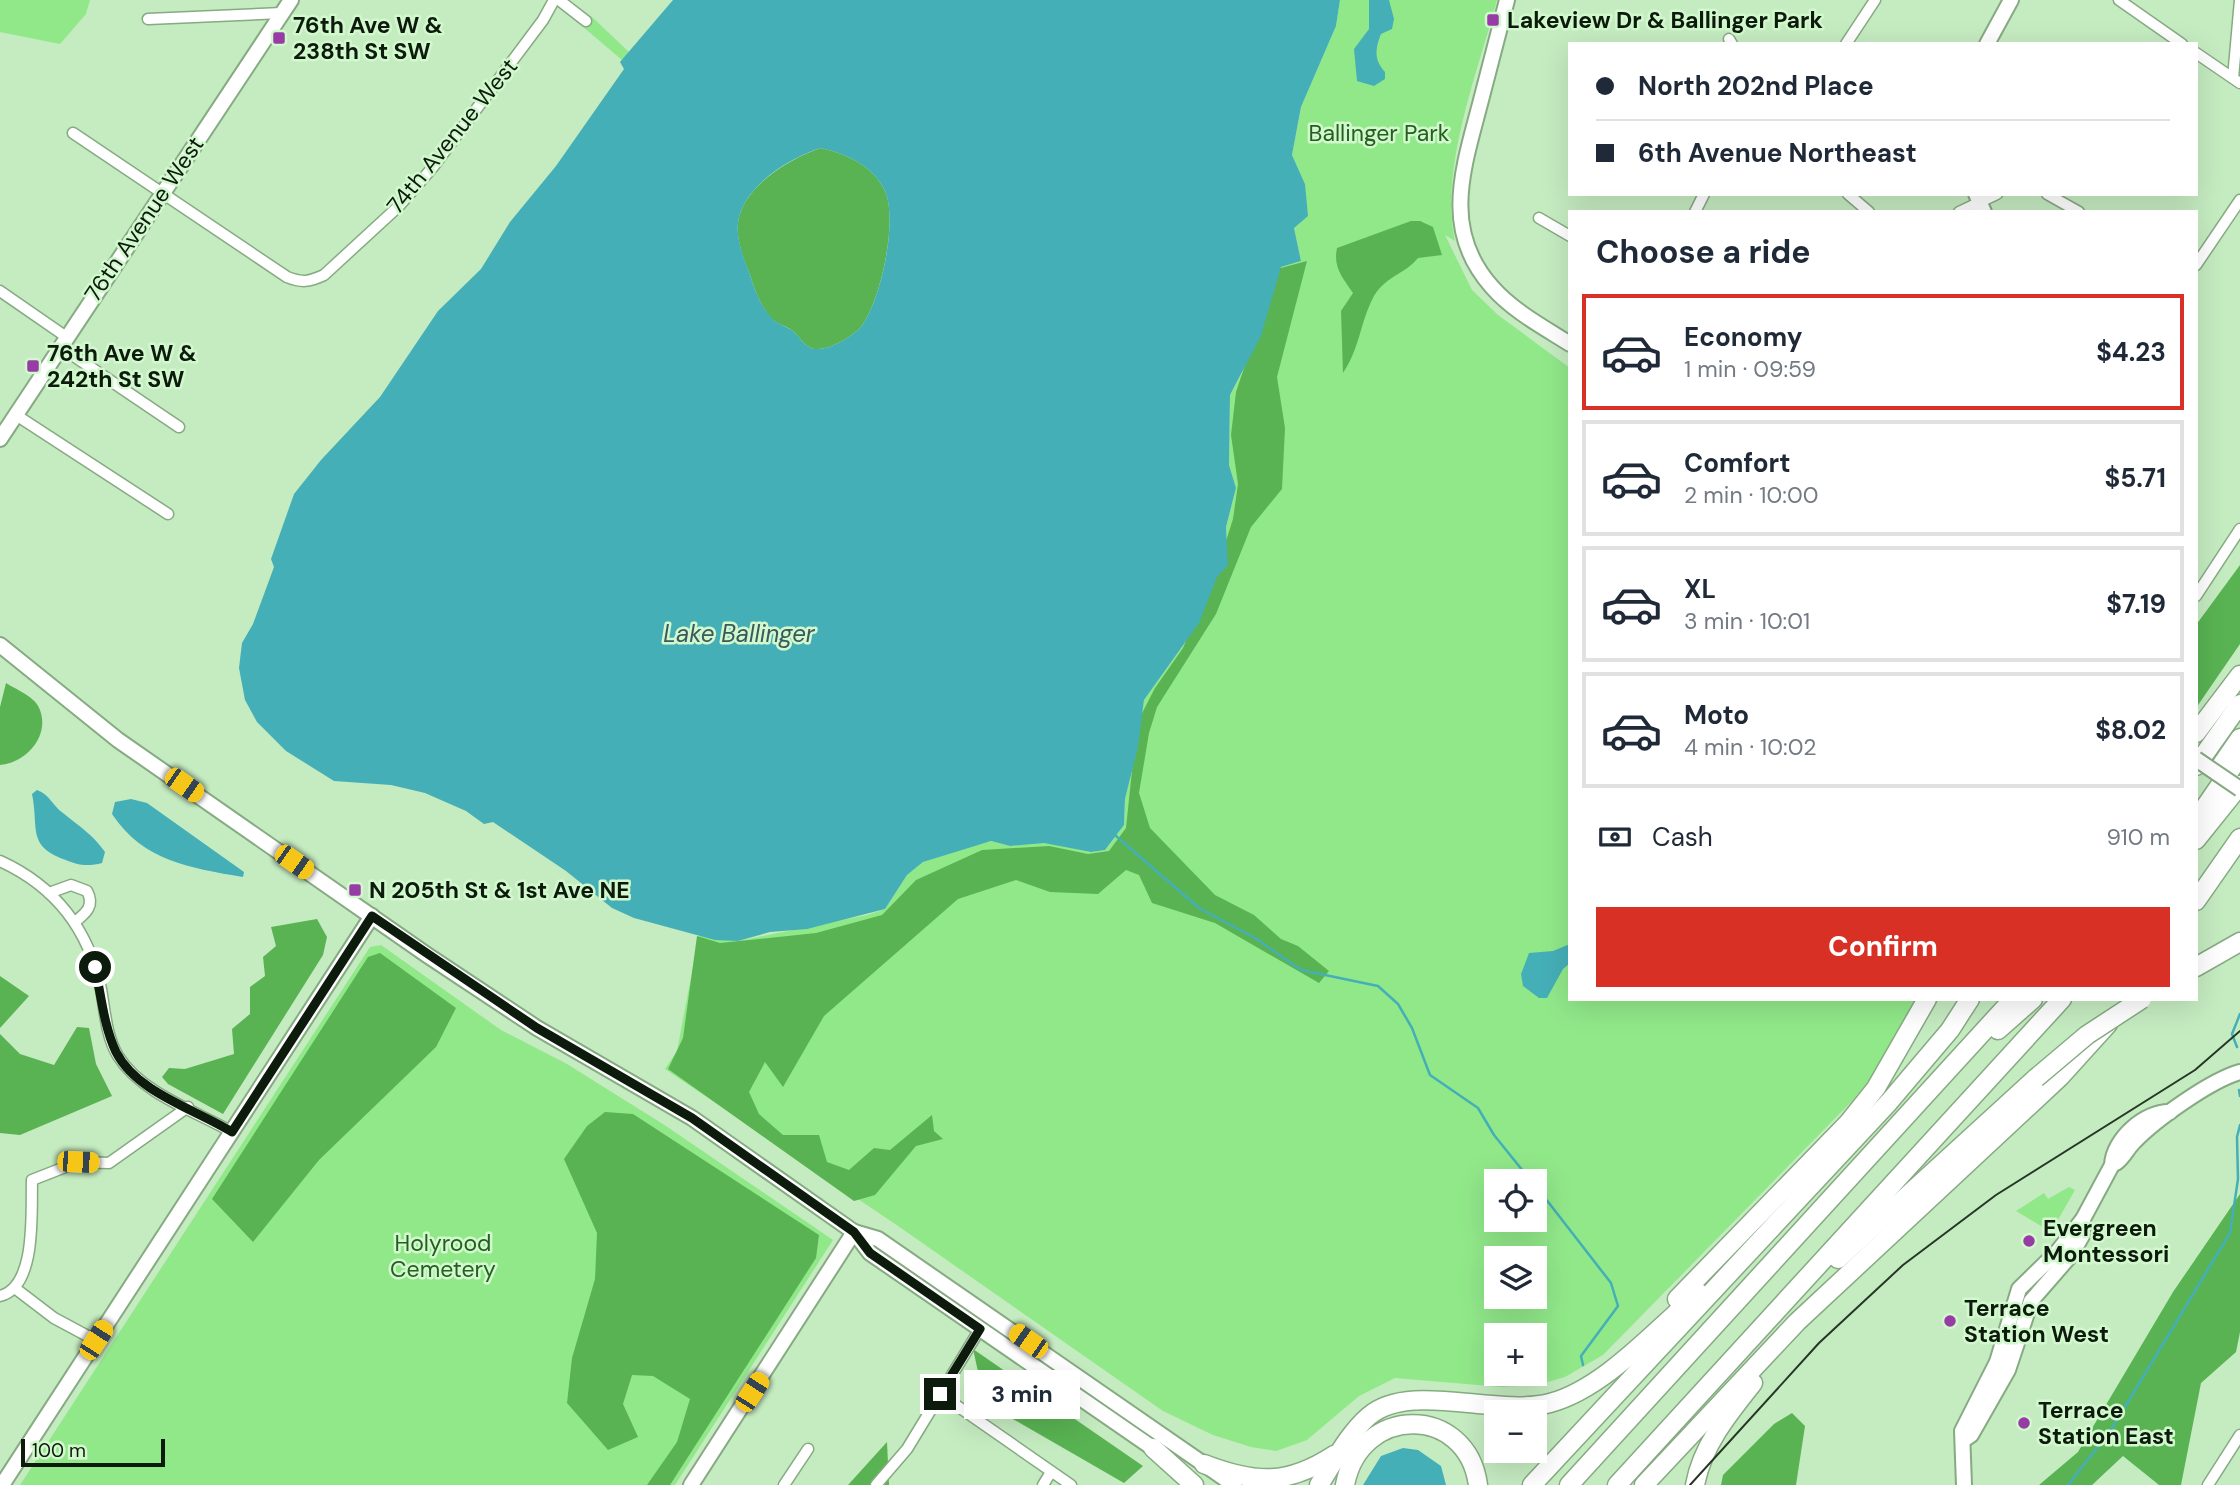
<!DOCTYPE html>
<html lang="en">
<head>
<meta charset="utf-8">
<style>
  :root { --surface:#fff; --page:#f6f6f7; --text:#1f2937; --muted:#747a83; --line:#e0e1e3; --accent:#d93025 }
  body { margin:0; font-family:"DM Sans",sans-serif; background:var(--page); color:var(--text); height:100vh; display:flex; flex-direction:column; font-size:26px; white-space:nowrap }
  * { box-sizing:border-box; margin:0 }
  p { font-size:23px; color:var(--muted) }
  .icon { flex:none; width:38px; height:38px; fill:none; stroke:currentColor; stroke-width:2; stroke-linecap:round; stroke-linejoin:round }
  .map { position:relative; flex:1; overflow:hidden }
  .drawer { position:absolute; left:1568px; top:210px; width:630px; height:791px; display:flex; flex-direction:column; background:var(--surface); border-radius:0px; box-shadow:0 7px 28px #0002 }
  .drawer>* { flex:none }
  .hud { position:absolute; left:1568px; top:42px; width:630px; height:154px; border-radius:0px; box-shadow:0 7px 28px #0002; display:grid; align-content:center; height:154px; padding:0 28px; background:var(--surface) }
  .fabs { position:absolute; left:1484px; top:1169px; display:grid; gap:14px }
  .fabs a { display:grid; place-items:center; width:63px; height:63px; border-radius:0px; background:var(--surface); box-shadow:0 7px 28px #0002; font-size:35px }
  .scale { position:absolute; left:21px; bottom:18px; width:144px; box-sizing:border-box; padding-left:7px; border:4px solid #0d1b0c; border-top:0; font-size:19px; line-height:24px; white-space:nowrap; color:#0d1b0c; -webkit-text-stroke:5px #d2f8ce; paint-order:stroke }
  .end { position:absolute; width:32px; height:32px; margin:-16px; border:9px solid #0d1b0c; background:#fff; box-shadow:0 0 0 4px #fff }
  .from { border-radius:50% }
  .bubble { position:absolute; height:49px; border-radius:0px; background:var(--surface); box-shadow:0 7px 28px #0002; font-size:23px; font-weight:700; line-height:49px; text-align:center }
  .car { position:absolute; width:21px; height:42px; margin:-21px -10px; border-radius:9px; box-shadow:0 0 5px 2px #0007; background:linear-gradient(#f5c518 24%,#345 0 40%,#f5c518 0 76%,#345 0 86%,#f5c518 0) }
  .hud b { display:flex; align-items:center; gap:24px; height:66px; font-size:26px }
  .hud b+b { border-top:2px solid var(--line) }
  .hud i { width:18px; height:18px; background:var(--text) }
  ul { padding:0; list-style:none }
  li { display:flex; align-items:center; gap:21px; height:116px; margin:0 14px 10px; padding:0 14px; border:4px solid var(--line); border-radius:0px }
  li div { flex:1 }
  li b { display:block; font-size:26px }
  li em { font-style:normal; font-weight:700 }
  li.active { border-color:var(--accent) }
  li>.icon { width:63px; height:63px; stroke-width:1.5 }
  h2 { padding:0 28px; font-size:32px; line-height:84px }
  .pay { display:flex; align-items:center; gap:18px; height:77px; padding:0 28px; font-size:26px }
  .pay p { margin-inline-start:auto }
  .action { display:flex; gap:14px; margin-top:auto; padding:14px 28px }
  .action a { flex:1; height:80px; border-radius:0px; background:var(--accent); color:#fff; font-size:28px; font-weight:700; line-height:80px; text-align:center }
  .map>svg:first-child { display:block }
  .green { fill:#91e889; fill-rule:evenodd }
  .forest { fill:#59b352 }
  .water { fill:#45afb7; fill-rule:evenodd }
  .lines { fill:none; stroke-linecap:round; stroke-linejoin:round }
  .stream { stroke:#45afb7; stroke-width:2.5 }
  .street-casing { stroke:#86aa82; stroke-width:13 }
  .secondary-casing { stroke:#86aa82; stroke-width:18 }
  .primary-casing { stroke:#86aa82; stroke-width:18 }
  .highway-casing { stroke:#86aa82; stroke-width:21 }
  .street { stroke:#fff; stroke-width:10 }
  .secondary { stroke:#fff; stroke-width:14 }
  .primary { stroke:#fff; stroke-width:14 }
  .highway { stroke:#fff; stroke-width:18 }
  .tram { stroke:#253724; stroke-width:2 }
  .secondary-bridge-casing { stroke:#86aa82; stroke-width:18; stroke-linecap:butt }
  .highway-bridge-casing { stroke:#86aa82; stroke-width:21; stroke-linecap:butt }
  .secondary-bridge { stroke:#fff; stroke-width:14 }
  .highway-bridge { stroke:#fff; stroke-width:18 }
  .route { stroke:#0d1b0c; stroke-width:9 }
  .poi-dot { fill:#973ba5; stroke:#d2f8ce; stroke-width:2.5 }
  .labels { text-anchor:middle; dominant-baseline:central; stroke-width:5; stroke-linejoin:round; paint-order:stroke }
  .poi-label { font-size:23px; font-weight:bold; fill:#0d1b0c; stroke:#d2f8ce; text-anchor:start }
  .park-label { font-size:23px; fill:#245f20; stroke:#d2f8ce }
  .street-label { font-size:23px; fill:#0d1b0c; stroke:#d2f8ce }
  .water-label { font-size:24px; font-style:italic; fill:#39595c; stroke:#d2f8ce }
</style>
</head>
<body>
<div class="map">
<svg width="2240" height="1485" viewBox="0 0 2240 1485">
  <rect width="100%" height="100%" fill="#c5ebc1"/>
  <g class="green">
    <polygon points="0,0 90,0 86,14 60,44 0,32"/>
    <path d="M1340 0H1497C1478 72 1439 169 1455 241L1445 235 1472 290 1498 315 1570 368V999H1919L1877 1070 1852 1101 1603 1355 1565 1377 1537 1385 1501 1387 1395 1378 1359 1396 1307 1440 1276 1451 1251 1447 1213 1435 1163 1411 898 1226 665 1069 677 1051 699 935 738 941 867 915 885 909 907 875 923 862 966 848 991 841 1010 846 1044 842 1091 852 1105 850 1124 825 1125 799 1138 747 1144 700 1186 641 1228 565 1226 527 1236 488 1229 465 1230 395 1251 357 1267 316 1281 267 1301 261 1294 228 1305 184 1292 155 1301 107 1336 26ZM1496 1181H1535V1220H1496ZM1496 1258H1535V1297H1496ZM1496 1335H1535V1374H1496Z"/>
    <polygon points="591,16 629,52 622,60 582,26"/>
    <polygon points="381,945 501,1030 567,1064 666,1126 833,1240 675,1485 20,1485 370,947"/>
    <polygon points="2069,1187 2075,1190 2051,1232 2016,1211 2044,1193 2048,1199"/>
  </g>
  <g class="forest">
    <path d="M821 148C846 154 873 165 885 191 898 220 881 298 863 324 856 335 831 349 818 349 806 350 801 338 793 331 787 326 776 324 771 318 761 307 754 288 750 275 744 260 736 240 738 223 742 187 790 158 821 148Z"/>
    <path d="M1411 221H1420L1433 227 1442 255 1418 258C1405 274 1386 276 1374 296 1360 322 1360 348 1343 373L1341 311 1353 293C1342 277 1333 267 1337 248Z"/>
    <polygon points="1307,261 1277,377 1285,428 1282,489 1251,527 1216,614 1157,707 1149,733 1139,793 1150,828 1215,895 1254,915 1281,939 1298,946 1329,971 1319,983 1215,923 1152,903 1139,875 1126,870 1098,894 1050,892 1016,880 958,899 824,1016 783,1087 765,1062 749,1092 759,1114 783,1135 819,1135 827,1162 849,1170 874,1148 890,1150 932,1115 934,1131 943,1139 916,1146 875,1195 854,1201 668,1069 683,1038 697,936 720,943 816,933 882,915 916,880 982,850 1049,846 1088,854 1109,851 1126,828 1137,723 1155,688 1183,648 1220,560 1233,519 1238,484 1231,435 1236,392 1277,269"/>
    <polygon points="2240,565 2240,644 2196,708 2196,625"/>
    <path d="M6 683C17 690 36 697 40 710 50 737 25 763 0 765V707Z"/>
    <polygon points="317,919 327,937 323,955 223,1114 168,1084 162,1077 169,1068 185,1069 234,1054 232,1029 250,1014 250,987 265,976 263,957 276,946 271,927"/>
    <polygon points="380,953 456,1008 436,1047 319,1160 253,1242 212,1199 368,957"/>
    <polygon points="0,976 29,996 0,1028"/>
    <polygon points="77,1027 89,1028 96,1064 112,1096 20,1135 0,1133 0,1034 20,1054 54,1065"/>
    <polygon points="605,1112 633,1114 819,1235 816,1258 670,1485 647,1485 677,1442 690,1399 653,1376 632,1375 623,1404 638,1437 608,1450 567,1403 572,1358 595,1279 597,1233 564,1159 587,1126"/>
    <polygon points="2240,1194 2240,1332 2236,1352 2201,1383 2181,1485 2159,1485 2123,1456 2092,1485 2039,1485 2078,1452 2173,1292"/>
    <polygon points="973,1349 1143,1466 1124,1483 985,1403"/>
    <polygon points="1792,1413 1805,1426 1796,1485 1721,1485 1723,1475 1774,1424"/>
    <polygon points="887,1442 889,1485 848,1485"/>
  </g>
  <g class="water">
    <path d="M673 0H1340L1336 26 1301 107 1292 155 1305 184 1308 216 1294 228 1301 261 1281 267 1261 336 1230 395 1229 465 1236 488 1226 527 1228 565 1217 577 1199 623 1144 700 1138 747 1125 799 1124 825 1105 850 1091 852 1044 843 1010 846 991 841 923 862 907 875 885 909 807 929 770 932 738 941 715 940 634 918 612 908 566 871 493 822 484 824 466 811 425 793 391 785 334 781 286 751 257 722 245 700 239 668 242 643 253 624 274 567 271 559 294 494 321 460 380 397 438 311 481 269 510 222 556 166 624 69 620 62ZM821 148C846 154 873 165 885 191 898 221 881 298 863 324 856 335 831 349 818 349 806 350 801 338 793 331 786 326 776 324 771 317 761 307 754 288 750 275 744 259 736 239 738 223 742 187 790 157 821 148Z"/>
    <path d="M1369 0H1389L1394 19 1392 29 1381 34C1375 49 1374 60 1385 72V79L1374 86 1357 81 1354 49 1369 29Z"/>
    <path d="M37 790C50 795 52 805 63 813 79 826 93 835 105 852L102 863C87 867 77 865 63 859 27 845 39 828 32 794Z"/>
    <path d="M131 799 147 803 244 872 243 877C190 868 143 861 112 814L115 802Z"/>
    <polygon points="1570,944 1570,963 1563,969 1547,998 1539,998 1523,986 1521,974 1529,953 1553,951"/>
    <polygon points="1403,1448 1418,1450 1441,1466 1446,1485 1363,1485 1381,1456"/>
  </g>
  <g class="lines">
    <g class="stream">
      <polyline points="1116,836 1199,908 1255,938 1301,970 1378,986 1398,1004 1412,1028 1430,1075 1478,1108 1494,1135 1531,1181"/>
      <polyline points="2237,1047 2232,1034 2240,1014"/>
      <polyline points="2239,1090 2240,1096"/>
      <polyline points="1535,1185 1611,1283 1618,1306 1581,1356 1583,1365"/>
      <polyline points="2035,1284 2041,1277"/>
      <polyline points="2068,1485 2111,1430 2230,1233 2238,1179 2237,1137 2240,1125"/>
    </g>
    <defs>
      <g id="street">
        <polyline points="559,0 586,21"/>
        <polyline points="2119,0 2182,44"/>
        <polyline points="148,19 282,13"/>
        <polyline points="1729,39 1732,44"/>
        <polyline points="1846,44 1875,0"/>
        <polyline points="2196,53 2240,83"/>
        <polyline points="2233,78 2240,0"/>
        <path d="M73 133 287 277C302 283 309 282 324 275L399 206 433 167 543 20 554 0"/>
        <polyline points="1848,194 1869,212"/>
        <polyline points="2047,194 2079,212"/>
        <polyline points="1695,212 1704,194"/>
        <polyline points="1959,212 1997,194"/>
        <polyline points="1539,218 1570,236"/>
        <polyline points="2196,265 2240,200"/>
        <polyline points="0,291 65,336"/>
        <polyline points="59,346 179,427"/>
        <polyline points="16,415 168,514"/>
        <polyline points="2196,596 2240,529"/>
        <path d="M0 861C55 886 89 930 101 989 105 1011 106 1036 118 1056 141 1093 195 1111 232 1132"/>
        <path d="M49 893 71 885 87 891C95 906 86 913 75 922"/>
        <polyline points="16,1289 54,1318 95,1340"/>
        <path d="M0 1296C37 1287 31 1212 32 1180L78 1162 109 1163 188 1107"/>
        <polyline points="940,1394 1071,1485"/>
        <polyline points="784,1485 808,1449"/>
        <polyline points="876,1485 907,1449 980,1329"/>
        <polyline points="1043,1485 1051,1472"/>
        <polyline points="2208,1485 2240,1435"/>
      </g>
      <g id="secondary">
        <path d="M1507 0C1498 35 1489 69 1480 104 1463 169 1441 230 1492 287 1513 311 1543 327 1570 344"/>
        <polyline points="1987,44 2011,0"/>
        <polyline points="1976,194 1984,212"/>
        <polyline points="0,439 291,0"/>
        <path d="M2116 1163C2124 1157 2127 1149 2134 1142 2155 1120 2211 1080 2240 1072"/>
        <polyline points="1965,1439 1971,1435 2008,1370 2031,1301 2071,1255 2082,1236 2083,1219"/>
        <polyline points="2,1485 372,916"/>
        <polyline points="691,1485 854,1232"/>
        <path d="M1964 1485 1962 1431 1997 1362 2019 1289 2058 1251 2083 1219 2112 1165C2113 1139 2145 1111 2170 1112"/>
      </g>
      <g id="primary">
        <polyline points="0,645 118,740 427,955 537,1028 692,1118 854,1232 870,1253 1160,1453"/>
        <polyline points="854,1232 878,1239 1234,1485"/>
      </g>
      <g id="highway">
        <polyline points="2196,733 2240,675"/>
        <polyline points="2222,764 2240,738"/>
        <polyline points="2196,766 2240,704"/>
        <polyline points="2196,820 2240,756"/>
        <polyline points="2196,840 2240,785"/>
        <polyline points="2196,901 2240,838"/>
        <polyline points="2196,967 2240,942"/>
        <polyline points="1998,1030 2033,999"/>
        <polyline points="1838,1259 2036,1078"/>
        <polyline points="1677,1299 1848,1123 1876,1088 1927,999"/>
        <polyline points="1153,1448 1194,1485"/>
        <path d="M1204 1464C1256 1484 1288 1485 1334 1455"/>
        <path d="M1319 1485C1334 1462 1348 1434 1369 1416 1410 1381 1495 1417 1550 1403 1604 1389 1657 1328 1699 1293"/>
        <path d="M1345 1485C1360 1404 1467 1404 1478 1485"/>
        <polyline points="1532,1485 1889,1102 1950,1030 1970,999"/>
        <polyline points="1569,1485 2013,999"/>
        <polyline points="1617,1485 2062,999"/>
        <polyline points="1644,1485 1797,1322 2060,1077 2108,1024"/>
        <path d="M1695 1485C1702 1446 1729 1413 1753 1383"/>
      </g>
    </defs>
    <use href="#street" class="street-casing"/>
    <use href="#secondary" class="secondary-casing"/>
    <use href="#primary" class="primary-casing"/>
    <use href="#highway" class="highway-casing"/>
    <use href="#street" class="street"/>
    <use href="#secondary" class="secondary"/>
    <use href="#primary" class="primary"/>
    <use href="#highway" class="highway"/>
    <polyline class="tram" points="1690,1485 1819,1343 1903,1265 1996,1195 2195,1070 2240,1031"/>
    <defs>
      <polyline id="secondary-bridge" points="2196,759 2240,789"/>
      <polyline id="highway-bridge" points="2036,1078 2087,1035 2142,999"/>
    </defs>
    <use href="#secondary-bridge" class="secondary-bridge-casing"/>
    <use href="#highway-bridge" class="highway-bridge-casing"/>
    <use href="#secondary-bridge" class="secondary-bridge"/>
    <use href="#highway-bridge" class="highway-bridge"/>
  </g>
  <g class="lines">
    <path class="route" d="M95 967C101 995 104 1027 116 1052 137 1093 195 1109 232 1132L372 916 537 1028 692 1118 854 1232 870 1253 980 1329 940 1394"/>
  </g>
  <g class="poi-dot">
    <rect x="1486" y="13" width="14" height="14" rx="3.5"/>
    <rect x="272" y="31" width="14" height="14" rx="3.5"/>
    <rect x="26" y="359" width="14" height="14" rx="3.5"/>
    <rect x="348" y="883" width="14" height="14" rx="3.5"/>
    <circle cx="2029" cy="1241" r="7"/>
    <circle cx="1950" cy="1321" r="7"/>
    <circle cx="2024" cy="1423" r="7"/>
  </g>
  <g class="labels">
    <g class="poi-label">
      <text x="1507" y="20">Lakeview Dr &amp; Ballinger Park</text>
      <text x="293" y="25">76th Ave W &amp;<tspan x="293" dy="26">238th St SW</tspan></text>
      <text x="47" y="353">76th Ave W &amp;<tspan x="47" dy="26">242th St SW</tspan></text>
      <text x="369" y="890">N 205th St &amp; 1st Ave NE</text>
      <text x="2043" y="1228">Evergreen<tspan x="2043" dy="26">Montessori</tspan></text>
      <text x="1964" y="1308">Terrace<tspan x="1964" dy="26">Station West</tspan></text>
      <text x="2038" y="1410">Terrace<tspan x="2038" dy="26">Station East</tspan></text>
    </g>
    <g class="park-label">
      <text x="1379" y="133">Ballinger Park</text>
      <text x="443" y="1243">Holyrood<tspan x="443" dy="26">Cemetery</tspan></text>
    </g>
    <g class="street-label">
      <text transform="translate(452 136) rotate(-51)">74th Avenue West</text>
      <text transform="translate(144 219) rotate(-56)">76th Avenue West</text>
    </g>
    <g class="water-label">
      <text x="739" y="633">Lake Ballinger</text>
    </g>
  </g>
</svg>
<div class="fabs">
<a><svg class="icon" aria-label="locate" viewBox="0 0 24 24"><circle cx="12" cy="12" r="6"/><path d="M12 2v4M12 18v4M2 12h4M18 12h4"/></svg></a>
<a><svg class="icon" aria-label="layers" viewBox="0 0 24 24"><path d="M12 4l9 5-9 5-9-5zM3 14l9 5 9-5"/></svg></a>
<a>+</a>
<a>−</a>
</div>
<div class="scale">100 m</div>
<i class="end from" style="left:95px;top:967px"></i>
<i class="end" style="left:940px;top:1394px"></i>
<div class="bubble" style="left:964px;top:1370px;width:116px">3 min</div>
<i class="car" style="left:184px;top:785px;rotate:125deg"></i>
<i class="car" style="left:294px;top:862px;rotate:125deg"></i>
<i class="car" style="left:78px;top:1162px;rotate:92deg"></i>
<i class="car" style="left:96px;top:1340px;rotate:33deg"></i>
<i class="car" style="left:1028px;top:1341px;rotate:305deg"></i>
<i class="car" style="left:752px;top:1392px;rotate:33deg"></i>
<div class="hud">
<b><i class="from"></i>North 202nd Place</b>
<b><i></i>6th Avenue Northeast</b>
</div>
<section class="drawer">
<h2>Choose a ride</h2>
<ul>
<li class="active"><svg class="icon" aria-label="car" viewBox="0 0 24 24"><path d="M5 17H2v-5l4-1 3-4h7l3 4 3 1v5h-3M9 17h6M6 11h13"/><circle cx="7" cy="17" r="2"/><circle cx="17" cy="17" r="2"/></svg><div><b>Economy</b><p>1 min · 09:59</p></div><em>$4.23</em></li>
<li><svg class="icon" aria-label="car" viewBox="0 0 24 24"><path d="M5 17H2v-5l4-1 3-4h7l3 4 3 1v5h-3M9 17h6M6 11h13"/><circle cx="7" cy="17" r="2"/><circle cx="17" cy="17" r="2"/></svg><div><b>Comfort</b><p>2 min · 10:00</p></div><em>$5.71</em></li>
<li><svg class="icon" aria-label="car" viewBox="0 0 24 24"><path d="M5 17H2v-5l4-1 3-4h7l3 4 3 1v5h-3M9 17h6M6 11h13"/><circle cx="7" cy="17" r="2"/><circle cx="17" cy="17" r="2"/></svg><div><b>XL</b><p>3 min · 10:01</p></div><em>$7.19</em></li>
<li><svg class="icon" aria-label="car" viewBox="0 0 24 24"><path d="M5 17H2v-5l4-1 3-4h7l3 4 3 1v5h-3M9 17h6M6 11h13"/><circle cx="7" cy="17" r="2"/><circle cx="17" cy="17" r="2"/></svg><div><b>Moto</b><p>4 min · 10:02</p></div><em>$8.02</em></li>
</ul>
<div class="pay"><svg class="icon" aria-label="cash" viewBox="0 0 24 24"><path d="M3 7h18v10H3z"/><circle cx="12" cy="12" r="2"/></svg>Cash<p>910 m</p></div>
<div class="action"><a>Confirm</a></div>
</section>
</div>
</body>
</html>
